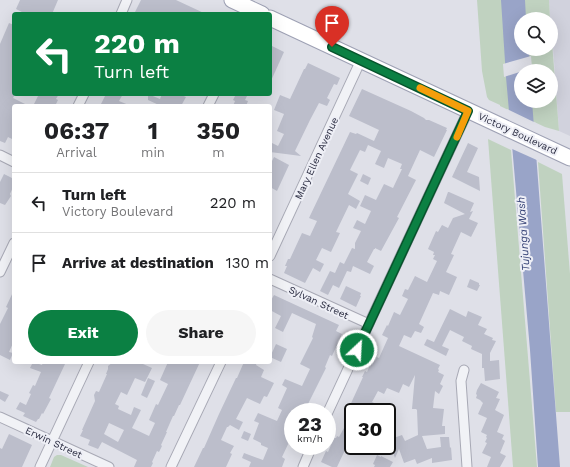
<!DOCTYPE html>
<html lang="en">
<head>
<meta charset="utf-8">
<style>
  :root { --surface:#fff; --page:#f6f6f6; --text:#202124; --muted:#757577; --line:#e0e0e0; --accent:#0b8043 }
  body { margin:0; font-family:"Work Sans",sans-serif; background:var(--page); color:var(--text); height:100vh; display:flex; flex-direction:column; font-size:15px; white-space:nowrap }
  * { box-sizing:border-box; margin:0 }
  p { font-size:13px; color:var(--muted) }
  .icon { flex:none; width:22px; height:22px; fill:none; stroke:currentColor; stroke-width:2; stroke-linecap:round; stroke-linejoin:round }
  .map { position:relative; flex:1; overflow:hidden }
  .details { position:absolute; left:12px; top:104px; width:260px; height:260px; display:flex; flex-direction:column; background:var(--surface); border-radius:4px; box-shadow:0 4px 16px #0002 }
  .details>* { flex:none }
  .top-card { position:absolute; left:12px; top:12px; width:260px; height:84px; border-radius:4px; box-shadow:0 4px 16px #0002; background:#0b8043; color:#fff; overflow:hidden }
  .tools { position:absolute; left:514px; top:12px; display:grid; gap:8px }
  .tools a { display:grid; place-items:center; width:44px; height:44px; border-radius:50%; background:var(--surface); box-shadow:0 4px 16px #0002; font-size:20px }
  .speed { position:absolute; left:284px; top:403px; display:flex; gap:8px; font-size:20px; font-weight:700; text-align:center }
  .speed>* { display:grid; place-content:center; width:52px; height:52px; border-radius:50%; background:var(--surface); box-shadow:0 4px 16px #0002; line-height:1 }
  .speed small { font-size:10px; font-weight:400 }
  .speed .limit { border:2px solid #111; border-radius:6px; background:#fff; color:#111 }
  .pin { position:absolute; display:grid; place-items:center; width:34px; height:34px; color:#fff; margin:-41px -17px; border-radius:50% 50% 50% 0; rotate:-45deg; box-shadow:0 0 4px #0007 }
  .pin .icon { rotate:45deg }
  .me { position:absolute; width:44px; margin:-22px; rotate:25deg; stroke-linejoin:round; filter:drop-shadow(0 0 3px #0008) }
  .turn { display:flex; align-items:center; gap:14px; height:84px; padding:0 16px; font-size:18px }
  .turn .icon { width:52px; height:52px; stroke-width:2.5 }
  .turn b { display:block; font-size:28px; line-height:34px }
  .eta { display:flex; justify-content:space-evenly; align-items:center; height:68px; text-align:center }
  .eta b { font-size:24px; font-weight:700; line-height:28px }
  .cta { display:flex; gap:8px; margin-top:auto; padding:8px 16px }
  .cta a { flex:1; height:46px; border-radius:24px; background:var(--accent); color:#fff; font-size:16px; font-weight:700; line-height:46px; text-align:center }
  .cta a+a { background:var(--page); color:var(--text) }
  ul { padding:0; list-style:none }
  li { display:flex; align-items:center; gap:12px; height:60px; padding:0 16px; border-top:1px solid var(--line) }
  li div { flex:1 }
  li b { display:block; font-size:15px }
  li em { font-style:normal }
  .map>svg:first-child { display:block }
</style>
</head>
<body>
<div class="map">
<svg width="570" height="467" viewBox="0 0 570 467">
  <rect width="100%" height="100%" fill="#dfe0e8"/>
  <path fill="#d1d2dd" d="M549 0H570V136L559 131 551 19H550Z"/>
  <g fill="#c0d2c0" fill-rule="evenodd">
    <path d="M477 0H549L550 19H521V49H551V29L559 131 545 127 500 106V105L489 100 487 97 482 71ZM521 71H551V101H521Z"/>
    <path d="M488 139 511 150 537 467H513Z"/>
    <path d="M538 162 562 174 570 274V412H556Z"/>
    <path d="M57 455H61L88 467H50L54 457Z"/>
  </g>
  <path fill="#99a4c8" d="M501 0H525L526 19H521V49H529L530 71H521V101H532L560 467H538L530 350 506 77Z"/>
  <g fill="#dfe0e8">
    <path d="M531 56 532 68 504 77 503 64Z"/>
    <path d="M507 109 536 123 539 161 510 148Z"/>
  </g>
  <g fill="#bcbecb" fill-rule="evenodd">
    <path d="M20 0H58L52 14H26L16 9Z"/>
    <path d="M141 0H176L206 14H134Z"/>
    <path d="M9 23 14 25V96L13 98 29 106H14V140L8 137 5 143 0 141V44Z"/>
    <path d="M270 45 284 52 270 83Z"/>
    <path d="M308 63 340 78 337 85 334 84 327 98 330 100 327 106 319 103 310 120 295 151 301 156 270 152V142L278 146 284 134 277 131 284 114 274 110 280 95 290 99 304 69H305Z"/>
    <path d="M362 89 411 111 424 118 426 120H429L447 128 446 130H447L434 157 420 150 408 176 416 180 397 217 399 218 381 251 375 248V249H374L367 262 374 266 370 274 353 266 351 272 347 271 339 288 333 285 328 295 320 291 330 271 335 273 340 262 344 264 352 248 355 249V243L361 231 353 228 357 220 365 224 371 211 360 206 365 195 376 200 384 184 393 188 402 169H400L402 164 388 158 384 168 375 164 381 151 368 145 365 152 360 150 350 170 358 174 348 194 360 201 356 209 349 205 336 232 340 233 331 252 322 248 316 260 324 264 320 272 313 268 305 283 284 273 287 266H285L288 259H290L302 233 310 236 317 221 309 218 350 132 356 134 357 133 374 141 379 130 349 116Z"/>
    <path d="M39 94H59L56 99 58 100 55 106H33Z"/>
    <path d="M106 94H123L119 101 131 106H100Z"/>
    <path d="M148 94 160 99 162 94H179L186 97 181 106H161L148 100Z"/>
    <path d="M236 94H248L245 100 248 101 246 106H233L235 101 233 100Z"/>
    <path d="M468 143 478 148 467 172 479 177 480 191 452 177Z"/>
    <path d="M274 157 289 165 277 191 270 187V165Z"/>
    <path d="M4 174 14 179V185L10 194 11 196 5 205 0 203V182Z"/>
    <path d="M363 174 371 178 368 185 360 181Z"/>
    <path d="M448 192H449L474 203 470 212 473 211 469 219 478 223 471 237 461 232 451 254 454 255 446 272 457 277 449 295 440 291 439 295 433 293 419 324 424 327 421 333 415 331 411 338 404 335 399 346 440 365 438 369 439 370 438 372 444 375 440 384 443 386 439 394 435 391 433 408 444 409 442 426H445V434L422 436 427 449 441 447 440 437H449L450 448 451 447 452 460 432 463V458L417 464 415 459 404 463 399 449 395 458 388 440 402 435 405 441 418 435 417 410 416 409H412L415 375 409 387 403 384 399 393 387 388 384 394 378 391 372 402 393 412H347L363 377H362L365 371 367 372 374 356 379 358 388 338 382 335 387 325 388 326 394 312 400 315 408 299 402 296 405 289 408 290 415 276 427 282 437 261 433 259 435 255H433L434 252 428 249 436 231 438 232 442 225 448 228 453 218 465 214 444 203Z"/>
    <path d="M470 279 479 283V285H480L477 291 467 287Z"/>
    <path d="M346 286 361 293 360 296H361L356 307 340 299Z"/>
    <path d="M14 290V341L9 352 13 353 10 360 0 355V324L8 308 6 307Z"/>
    <path d="M274 295 339 325 336 331 342 334 332 356 330 355 325 367 326 368 308 404 309 405 306 412H293V439L291 438 282 457 285 459 282 467H249L251 462 242 458 244 453 263 460 268 448 261 445V443L253 439 259 423 254 421 258 413 277 421 282 410 278 408 287 388 282 385 285 379 302 386 310 369 300 364 313 338 312 337 316 324 292 313 283 332 275 328 281 316 270 310V302Z"/>
    <path d="M450 309 466 317 468 311 482 317 478 325 487 329 484 334 493 338 492 340 496 341 490 353V361L499 360 500 379 485 381 484 368H482V354L471 349 472 346 462 341 464 337 450 330 442 346 449 349 446 356 424 345 427 339 434 342Z"/>
    <path d="M276 344 287 349 281 362 270 357Z"/>
    <path d="M33 362 42 365 43 362H60L65 364 49 398 51 399 43 414 42 413 39 419H38L36 422 23 416 25 413 16 409 20 402 26 405 31 394 29 393 33 385 35 386 41 372 30 368Z"/>
    <path d="M113 362H144L143 364 152 368 145 382 135 378 127 395 121 392 115 404 119 406 118 409 131 415 134 407 141 410 132 428 149 436 155 423 149 420 156 404 158 405 168 384 160 380 168 362H200L180 405H179L174 416H173L166 432H167L161 445 162 446 159 452 157 451 152 462 153 463 151 467H134L137 460 102 442 98 449 88 445 90 440 80 436 83 430H82L95 401 94 395 96 391 99 392 107 374H106L108 369V366ZM109 423 124 430 118 442 104 434Z"/>
    <path d="M244 362H257L256 365 264 370 261 377 274 383 267 397 264 396 260 404 247 398 236 419 243 422 239 430 230 425 228 427H227L221 440 234 446 230 453 232 454 226 467H194L203 448H204L219 414 236 378H237Z"/>
    <path d="M148 378 155 381 147 398 141 395Z"/>
    <path d="M481 383 499 392 496 398 500 399 495 410 504 415 497 432 504 435 502 439 505 441 500 453 506 456 500 467H487L491 457 482 453 487 443 485 442 487 438 486 437 487 435 481 432 487 418 478 414 483 403 480 400 476 398 477 395 476 394 477 390Z"/>
    <path d="M0 391 9 395 5 402 0 399Z"/>
    <path d="M344 428 353 432V446H360L366 450 363 455 346 448 337 467H332L321 462 326 451 328 452 334 438H336L337 436 339 437Z"/>
    <path d="M244 431 251 434 248 441 241 438Z"/>
    <path d="M9 434 32 445 22 467H0V448L2 449Z"/>
    <path d="M377 455 381 457V456L393 462 390 467H374L375 465 373 464Z"/>
  </g>
  <g fill="none" stroke-linecap="round" stroke-linejoin="round">
    <g stroke="#a8a9b5" stroke-width="11">
      <g id="minor">
        <path d="M121 14 127 0"/>
        <path d="M78 106 84 94"/>
        <path d="M208 106 214 94"/>
        <path d="M0 155 14 162"/>
        <path d="M270 256 361 60"/>
        <path d="M0 272 14 243"/>
        <path d="M270 279 369 324"/>
        <path d="M464 370 461 381 467 467"/>
        <path d="M327 414 468 111"/>
        <path d="M0 417 109 467"/>
        <path d="M40 467 89 362"/>
        <path d="M171 467 221 362"/>
        <path d="M303 467 312 446"/>
      </g>
    </g>
    <g stroke="#9ea1b4" stroke-width="17">
      <g id="primary">
        <path d="M232 0 262 14"/>
        <path d="M270 18 570 158"/>
      </g>
    </g>
    <use href="#minor" stroke="#f1f2f6" stroke-width="9"/>
    <use href="#primary" stroke="#fff" stroke-width="15"/>
  </g>
  <g fill="none" stroke-linecap="round" stroke-linejoin="round">
    <g stroke="#07532c" stroke-width="10">
      <path id="route" d="M332 47 468 111 357 350"/>
    </g>
    <use href="#route" stroke="#0b8043" stroke-width="7"/>
    <path stroke="#f59e0b" stroke-width="7" d="M420 88 468 111 457 137"/>
  </g>
  <g text-anchor="middle" stroke-width="4" stroke-linejoin="round" paint-order="stroke">
    <g font-size="10" fill="#282a3f" stroke="#eeeff6">
      <text transform="translate(518 133) rotate(25)" y="4">Victory Boulevard</text>
      <text transform="translate(316 158) rotate(-65)" y="4">Mary Ellen Avenue</text>
      <text transform="translate(319 302) rotate(25)" y="4">Sylvan Street</text>
      <text transform="translate(54 442) rotate(25)" y="4">Erwin Street</text>
    </g>
    <g font-size="11" font-style="italic" fill="#323f73" stroke="#eeeff6">
      <text transform="translate(523 234) rotate(-94)" y="4">Tujunga Wash</text>
    </g>
  </g>
</svg>
<div class="tools">
<a><svg class="icon" aria-label="search" viewBox="0 0 24 24"><circle cx="10" cy="10" r="6"/><path d="M15 15l6 6"/></svg></a>
<a><svg class="icon" aria-label="layers" viewBox="0 0 24 24"><path d="M12 4l9 5-9 5-9-5zM3 14l9 5 9-5"/></svg></a>
</div>
<div class="speed"><div>23<small>km/h</small></div><div class="limit">30</div></div>
<div class="pin" style="left:332px;top:47px;background:#d93025"><svg class="icon" aria-label="arrive" viewBox="0 0 24 24"><path d="M6 21V4h12l-3 4 3 4H6"/></svg></div>
<svg class="me" style="left:357px;top:350px" viewBox="-20 -20 40 40"><circle r="17" fill="#0b8043" stroke="#fff" stroke-width="3"/><path d="M0-11L8 9 0 5-8 9z" fill="#fff"/></svg>
<div class="top-card">
<div class="turn"><svg class="icon" aria-label="left" viewBox="0 0 24 24"><path d="M17 20v-9H6M10 6l-5 5 5 5"/></svg><div><b>220 m</b>Turn left</div></div>
</div>
<section class="details">
<div class="eta">
<div><b>06:37</b><p>Arrival</p></div>
<div><b>1</b><p>min</p></div>
<div><b>350</b><p>m</p></div>
</div>
<ul>
<li><svg class="icon" aria-label="left" viewBox="0 0 24 24"><path d="M17 20v-9H6M10 6l-5 5 5 5"/></svg><div><b>Turn left</b><p>Victory Boulevard</p></div><em>220 m</em></li>
<li><svg class="icon" aria-label="arrive" viewBox="0 0 24 24"><path d="M6 21V4h12l-3 4 3 4H6"/></svg><div><b>Arrive at destination</b></div><em>130 m</em></li>
</ul>
<div class="cta"><a>Exit</a><a>Share</a></div>
</section>
</div>
</body>
</html>
